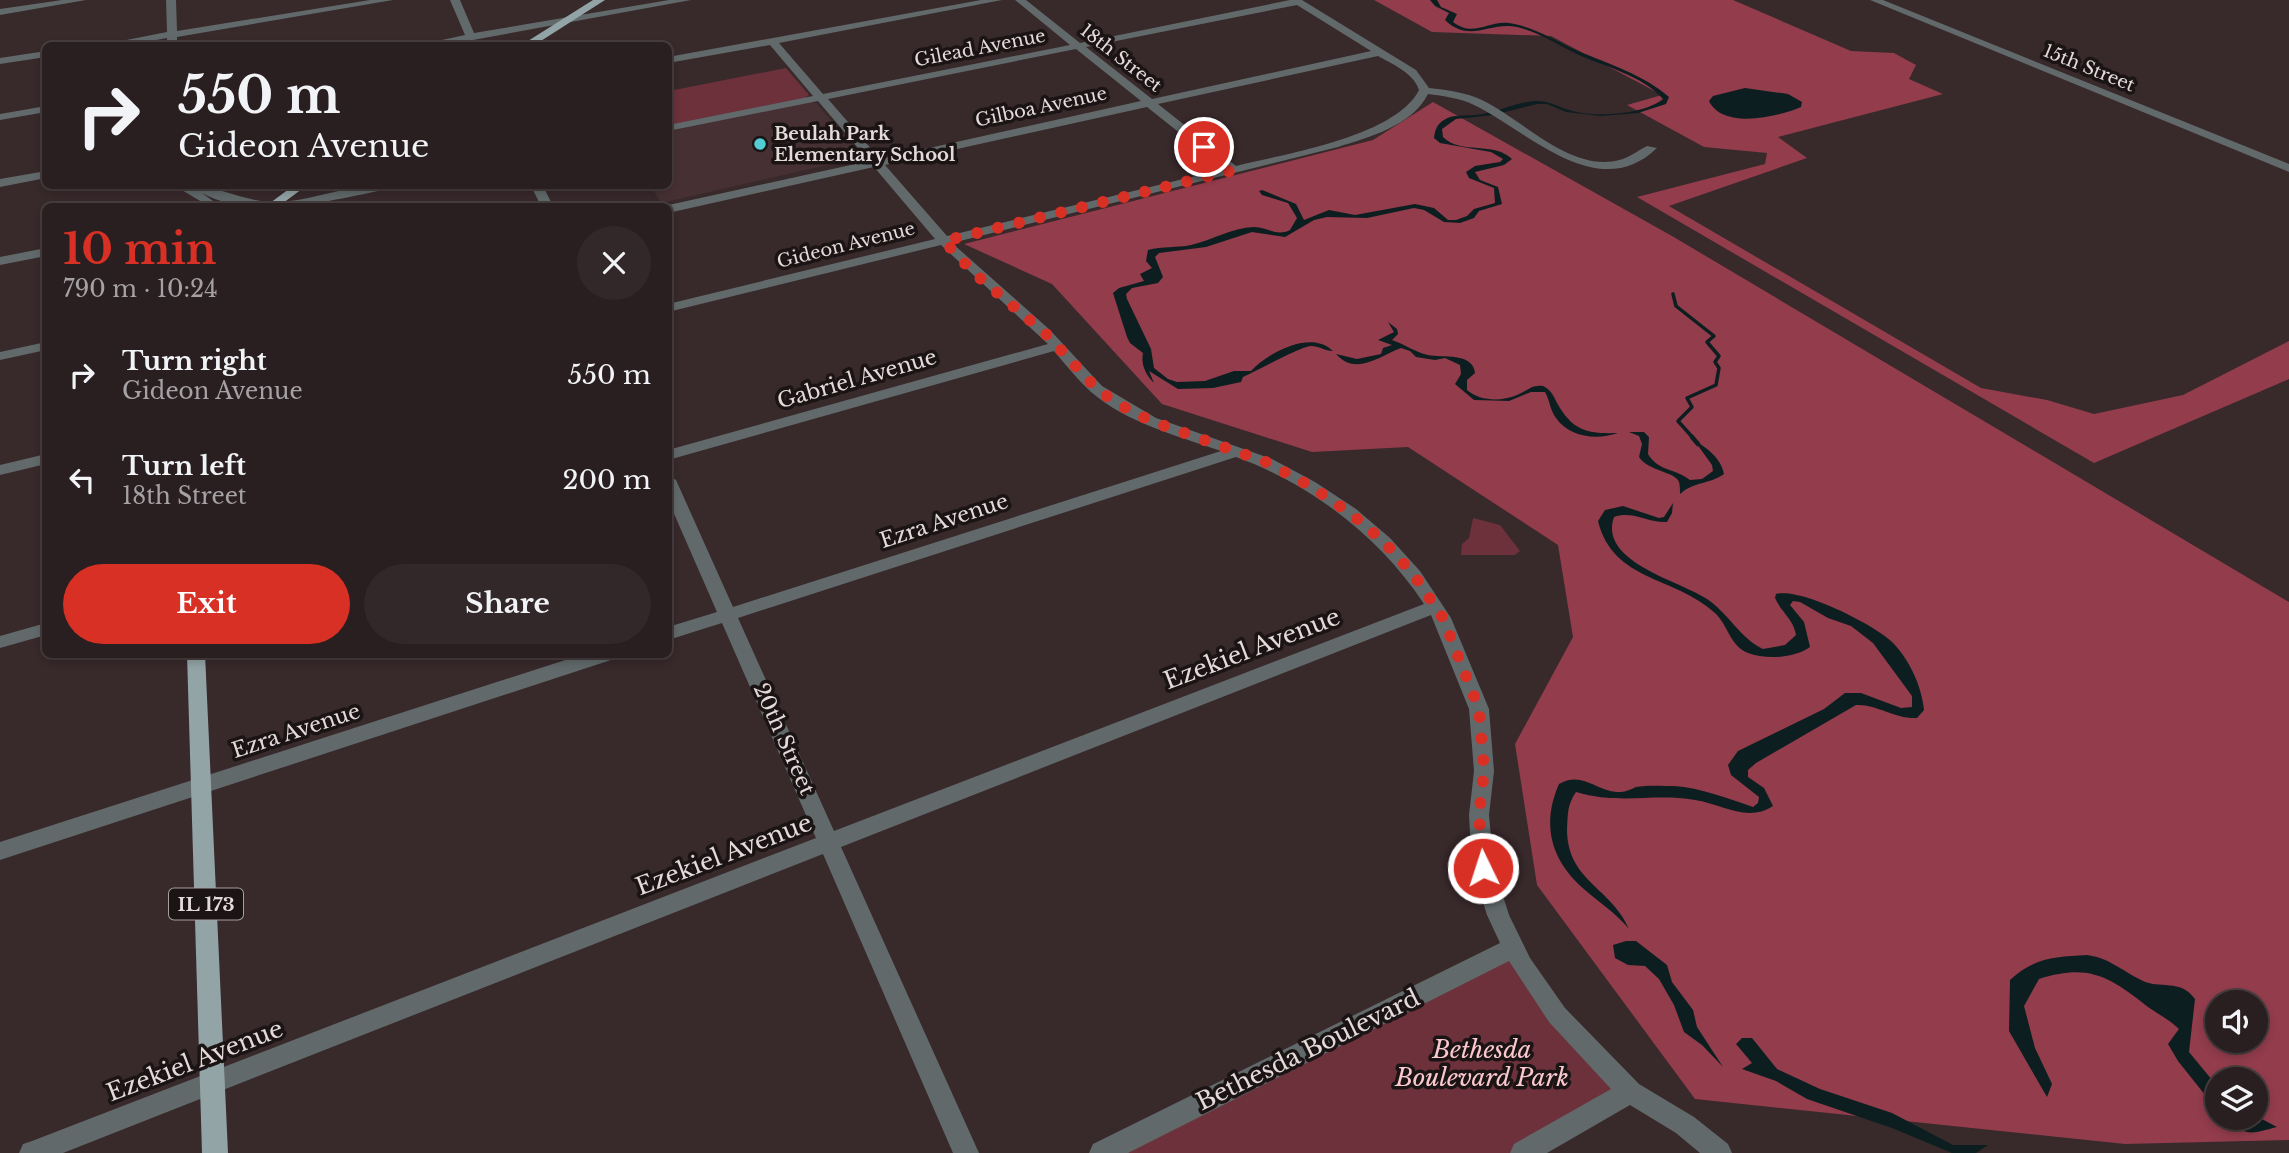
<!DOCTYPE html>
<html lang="en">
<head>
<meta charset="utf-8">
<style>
  :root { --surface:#2a1f20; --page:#322729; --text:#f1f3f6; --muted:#a5a2a5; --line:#463d3e; --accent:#d93025 }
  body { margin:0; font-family:"Libre Baskerville",serif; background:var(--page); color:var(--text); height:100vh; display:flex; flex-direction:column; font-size:26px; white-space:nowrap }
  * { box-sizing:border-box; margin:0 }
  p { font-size:23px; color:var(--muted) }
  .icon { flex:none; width:38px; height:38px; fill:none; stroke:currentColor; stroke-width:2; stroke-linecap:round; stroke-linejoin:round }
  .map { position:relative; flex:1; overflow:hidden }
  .side { position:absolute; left:42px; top:203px; width:630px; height:455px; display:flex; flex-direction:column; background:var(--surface); border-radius:10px; box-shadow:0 4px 10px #0003,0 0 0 2px var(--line) }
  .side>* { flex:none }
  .guide { position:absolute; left:42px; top:42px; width:630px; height:147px; border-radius:10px; box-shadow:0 4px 10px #0003,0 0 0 2px var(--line); background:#2a1f20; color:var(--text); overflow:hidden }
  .fabs { position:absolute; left:2205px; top:990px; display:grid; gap:14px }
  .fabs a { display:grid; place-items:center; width:63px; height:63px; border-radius:50%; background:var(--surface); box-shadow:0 4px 10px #0003,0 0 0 2px var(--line); font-size:35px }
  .pin { position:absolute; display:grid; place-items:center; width:60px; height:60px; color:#fff; margin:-30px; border:4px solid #fff; border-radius:50%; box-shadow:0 2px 7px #0007 }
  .me { position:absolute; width:77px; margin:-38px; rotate:356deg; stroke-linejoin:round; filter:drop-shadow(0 0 5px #0008) }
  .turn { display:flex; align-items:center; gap:24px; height:147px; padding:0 21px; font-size:32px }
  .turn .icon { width:91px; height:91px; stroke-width:2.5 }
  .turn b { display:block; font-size:49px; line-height:60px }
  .round { display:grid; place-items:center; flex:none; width:74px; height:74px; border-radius:37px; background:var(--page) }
  .summary { display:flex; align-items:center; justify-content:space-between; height:119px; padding:0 21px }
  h1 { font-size:42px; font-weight:700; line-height:52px; color:var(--accent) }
  .button { display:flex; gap:14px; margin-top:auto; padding:14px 21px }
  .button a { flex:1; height:80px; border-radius:42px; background:var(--accent); color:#fff; font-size:28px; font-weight:700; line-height:80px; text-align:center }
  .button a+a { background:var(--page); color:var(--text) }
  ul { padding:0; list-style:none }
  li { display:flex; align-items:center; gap:21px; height:105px; padding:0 21px }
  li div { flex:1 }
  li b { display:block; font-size:26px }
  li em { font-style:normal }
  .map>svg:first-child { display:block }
</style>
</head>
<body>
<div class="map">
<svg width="2289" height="1153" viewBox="0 0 2289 1153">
  <rect width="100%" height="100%" fill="#38292b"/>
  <path fill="#463033" d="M810 102 816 103 862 157 661 203 651 186H668L669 131Z"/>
  <g fill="#6c313b">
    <path d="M786 68 809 95 805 98 669 125V91Z"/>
    <path d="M1473 518 1500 525 1520 551 1515 555H1461L1462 544 1469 538Z"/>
    <path d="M1514 947 1630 1092 1523 1153H1105Z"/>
  </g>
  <g fill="#923c4c" fill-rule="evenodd">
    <path d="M1374 0H1733L1851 51 1894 53 1916 65 1909 79 1943 94 1778 137 1807 158 1669 206 1981 388 2047 400 2094 414 2183 395 2289 341V379L2094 463 1637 197 1765 164 1767 153 1704 147 1627 105 1662 95 1551 36 1432 32Z"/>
    <path d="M1433 102 1672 236 2289 602V1140L2125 1144 1695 1099 1537 885 1515 744 1573 637 1558 545 1408 447 1312 452 1162 404 1052 284 964 244 1373 140ZM2217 1003H2256V1041H2217ZM2217 1080H2256V1118H2217Z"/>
  </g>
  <g fill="#0d1e20">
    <path d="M1430 0H1437L1441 7 1457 14 1453 22C1474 38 1488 20 1509 23 1535 27 1555 41 1578 51 1609 64 1644 75 1669 97L1666 104 1638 113 1601 116 1566 112 1547 104H1537L1493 115 1456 119 1442 129 1443 137C1461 155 1494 141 1512 159L1504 165 1475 172 1480 180 1498 187 1502 204 1479 211 1474 218 1460 223 1444 222 1424 210 1414 208 1367 218 1327 217 1314 220 1285 237 1252 232 1206 247 1159 253 1155 257 1163 277 1158 283 1132 288 1126 294 1127 299 1151 349 1154 368 1168 379 1177 382 1205 381 1234 371H1251C1268 353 1311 329 1333 351 1325 351 1319 346 1311 346 1299 347 1257 371 1243 377L1241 382 1213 388 1178 389 1149 371 1154 383C1144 373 1141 363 1143 353L1130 343 1127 337 1113 293 1119 288 1144 281 1140 274 1152 268 1146 261 1148 250C1162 246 1177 248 1191 245 1213 240 1231 228 1254 227 1268 227 1276 237 1290 230L1297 218 1288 203 1262 195 1259 191 1262 190 1296 204 1304 220 1329 210 1355 215 1415 204 1434 208 1448 220H1456L1467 216 1474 209 1495 203 1494 188 1469 178 1466 172 1475 166 1500 162 1503 159 1491 152 1440 143 1434 138C1435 130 1437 124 1444 120 1453 114 1465 116 1475 115 1497 113 1517 101 1538 101 1550 101 1558 107 1569 110 1593 118 1643 115 1663 99 1642 75 1605 67 1577 54 1557 44 1538 32 1517 27 1490 21 1470 44 1445 20L1449 13 1435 6Z"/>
    <path d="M1745 88 1788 94 1802 102 1801 107C1778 117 1723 130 1709 101L1713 96Z"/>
    <path d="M1388 322 1397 329 1398 334 1392 340C1404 344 1415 352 1428 355 1442 358 1473 352 1475 373L1467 380V390C1480 401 1500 402 1517 395 1527 391 1532 384 1543 386 1551 390 1553 395 1557 403 1573 431 1587 434 1618 433 1597 440 1570 438 1556 418 1550 410 1550 401 1545 392H1531L1509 401 1474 400 1455 384 1461 374 1460 365 1445 358 1435 360 1416 357 1410 351 1401 348C1381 355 1356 377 1336 354L1357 359 1381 354 1383 348 1392 345 1378 340 1394 332Z"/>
    <path d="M1629 432H1644L1649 437 1648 454C1659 472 1675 468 1690 480L1702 479 1713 471 1712 465 1694 440C1707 448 1721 458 1724 474 1710 484 1693 482 1680 494 1680 490 1680 486 1679 482 1676 472 1648 471 1639 457L1642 444 1639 436Z"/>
    <path d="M1673 503 1672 513 1667 522C1648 523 1632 510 1614 517 1598 562 1681 581 1707 599 1728 613 1742 640 1763 649L1785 645 1796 635C1794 620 1781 612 1775 598L1776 594C1800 587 1873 624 1891 641 1909 658 1922 687 1924 710L1917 718C1894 719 1877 704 1856 705L1756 763 1748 770V777L1764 788 1773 806C1747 823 1722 804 1695 800 1653 793 1619 805 1576 792 1567 805 1568 814 1567 829 1567 881 1611 887 1629 929 1616 913 1601 904 1585 890 1551 861 1541 825 1559 784 1583 770 1597 793 1621 792 1626 792 1631 789 1636 787 1647 785 1663 786 1674 786 1701 788 1727 798 1753 807L1758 803 1759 797 1731 775 1728 765 1738 751 1824 709 1845 693H1861L1901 708 1912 707V696L1873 643 1851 626 1828 618 1800 602 1793 601 1790 605 1804 622 1810 647C1795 658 1766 660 1748 653 1730 646 1728 625 1715 613 1675 576 1613 582 1598 521L1605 510 1623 506 1659 518 1664 517Z"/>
    <path d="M1626 941H1636L1667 965 1672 982 1693 1010 1697 1027 1723 1067 1702 1045 1684 1032 1674 1005 1659 979 1645 966 1628 965 1615 958 1613 945Z"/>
    <path d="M2087 955C2109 958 2121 970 2141 980 2160 990 2180 978 2195 999L2189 1052 2217 1086V1110L2178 1061 2168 1044 2179 1029C2170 1020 2158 1014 2148 1007 2110 977 2089 963 2039 979L2024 1006 2035 1048 2052 1084 2047 1097 2009 1031 2010 980C2035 957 2055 957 2087 955Z"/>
    <path d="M1742 1038H1752L1777 1069 1820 1089 1892 1113 1953 1145H1988L1976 1153H1952L1892 1128 1807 1099 1776 1081 1742 1069 1752 1063 1736 1044Z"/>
    <path d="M2256 1116 2277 1127C2250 1134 2247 1137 2225 1118Z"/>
  </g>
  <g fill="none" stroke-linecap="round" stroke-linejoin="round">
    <path stroke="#0d1e20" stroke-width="3.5" d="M1673 294 1676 306 1714 336 1707 342 1719 356 1715 362 1719 368 1716 385 1687 398 1692 407 1678 421 1694 439"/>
    <path stroke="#0d1e20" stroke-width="4.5" d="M1692 437 1698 444"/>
    <g fill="#61696a" fill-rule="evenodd">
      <path d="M62 0H86L0 15V9Z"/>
      <path d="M166 0H176L177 31 370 0H393L177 37V46H167V38L123 46H96L167 32Z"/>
      <path d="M450 0H460L474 33 669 0H691L440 46H414L465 35Z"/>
      <path d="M981 0H1002L779 43 823 94 1070 45 1015 0H1026L1080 43 1290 0H1302L1416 70 1429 88C1446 90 1465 92 1482 100 1524 120 1572 175 1623 159 1631 156 1639 150 1647 146L1657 148C1598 205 1528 131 1474 105 1460 98 1443 96 1428 94 1412 126 1369 137 1338 147L952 243 1050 330 1102 386 1156 418 1272 459 1315 482 1356 509 1390 538 1420 571 1451 618 1489 709 1494 771 1489 815 1494 868 1509 915 1530 958 1565 1008 1639 1084 1694 1117 1728 1144 1732 1153H1700L1676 1133 1630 1105 1547 1153H1510L1514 1144 1611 1089 1549 1022 1509 961 1128 1153H1089L1093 1144 1500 943 1487 915 1472 868 1469 815 1474 771 1469 709 1431 615 841 847 979 1153H953L823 854 63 1153H19L23 1144 32 1141 816 838 722 623 668 640V627L717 612 668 500V475L676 480 733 607 1221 451C1178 436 1127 423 1091 392 1078 380 1066 365 1054 351L668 460V450L1048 344 941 245 668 312V304L935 239 874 167 668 213V206H664L869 161 818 101 668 131V125L813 96 770 45 668 63V57ZM1297 5 1371 51 1152 99 1086 47ZM1076 49 1141 101 880 159 828 99ZM1378 56C1392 64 1414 73 1419 90 1395 137 1284 154 1236 166L1158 104ZM1147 107 1225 169 947 236 885 165ZM1236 457C1311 484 1380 537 1424 604L834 831 738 618Z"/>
      <path d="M1870 0H1883L2289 164V172Z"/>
      <path d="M46 51V57L0 64V58Z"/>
      <path d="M46 106V112L0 120V114Z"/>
      <path d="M46 171V178L0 187V179Z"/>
      <path d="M175 186 193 188 192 186C218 186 244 201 271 202 311 203 350 182 389 186L383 190C329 201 253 221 202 193L213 201 207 205Z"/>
      <path d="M531 186H543L553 206H541Z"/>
      <path d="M46 248V256L0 265V257Z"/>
      <path d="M46 342V350L0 360V352Z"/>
      <path d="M46 454V464L0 475V465Z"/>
      <path d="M46 623V635L0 648V636Z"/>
      <path d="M584 654H616L614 659 0 860V842Z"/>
    </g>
    <g fill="#93a4a6" fill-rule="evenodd">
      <path d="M593 0H605L533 46H520Z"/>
      <path d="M293 186H306L279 206H266Z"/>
      <path d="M187 654H205L228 1153H202Z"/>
    </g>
  </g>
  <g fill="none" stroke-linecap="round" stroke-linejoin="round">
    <path stroke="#d93025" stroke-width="12" stroke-dasharray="0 21.6" d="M1204 147 1234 170 944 241 975 274 1045 333 1097 389 1118 404 1151 421 1266 462 1310 486 1350 513 1384 542 1414 575 1443 618 1479 709 1484 771 1479 815 1483 868"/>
  </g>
  <circle fill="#52ccd5" stroke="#1b1414" stroke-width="2.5" cx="760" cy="144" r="7"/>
  <g text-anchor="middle" stroke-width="7" stroke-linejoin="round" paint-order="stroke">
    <g font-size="18" fill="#e4dadb" stroke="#1b1414">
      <text transform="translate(980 48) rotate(-11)" y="6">Gilead Avenue</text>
      <text transform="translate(1121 58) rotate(38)" y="6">18th Street</text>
      <text transform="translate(2089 68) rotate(22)" y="6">15th Street</text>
      <text transform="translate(1041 107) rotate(-12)" y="6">Gilboa Avenue</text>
      <text transform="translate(846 245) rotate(-14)" y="6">Gideon Avenue</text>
    </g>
    <g font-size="18" font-weight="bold" fill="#e4dadb" stroke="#1b1414" text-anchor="start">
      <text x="774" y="140">Beulah Park<tspan x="774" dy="21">Elementary School</tspan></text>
    </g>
    <rect fill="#1b1414" stroke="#a89f9f" stroke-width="2" x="169" y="888.5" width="74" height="31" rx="5"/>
    <g font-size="19" font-weight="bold" fill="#e4dadb">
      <text x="206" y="911">IL 173</text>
    </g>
    <g font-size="21" fill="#e4dadb" stroke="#1b1414">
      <text transform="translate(857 379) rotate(-16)" y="7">Gabriel Avenue</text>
      <text transform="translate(944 521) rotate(-18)" y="7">Ezra Avenue</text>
      <text transform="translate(296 731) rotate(-18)" y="7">Ezra Avenue</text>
      <text transform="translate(784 739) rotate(66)" y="7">20th Street</text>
    </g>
    <g font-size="24" fill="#e4dadb" stroke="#1b1414">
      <text transform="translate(1252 649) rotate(-21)" y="8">Ezekiel Avenue</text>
      <text transform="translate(724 855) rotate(-21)" y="8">Ezekiel Avenue</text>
      <text transform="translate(1308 1050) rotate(-26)" y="8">Bethesda Boulevard</text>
      <text transform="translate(195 1061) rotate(-21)" y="8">Ezekiel Avenue</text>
    </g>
    <g font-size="24" font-style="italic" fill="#fbc8ce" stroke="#1b1414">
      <text x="1482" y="1058">Bethesda<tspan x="1482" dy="28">Boulevard Park</tspan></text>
    </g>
  </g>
</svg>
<div class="fabs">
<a><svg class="icon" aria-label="sound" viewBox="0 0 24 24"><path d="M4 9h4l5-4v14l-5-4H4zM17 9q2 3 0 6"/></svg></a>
<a><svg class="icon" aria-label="layers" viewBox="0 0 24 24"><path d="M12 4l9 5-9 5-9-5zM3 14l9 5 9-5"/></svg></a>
</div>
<div class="pin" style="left:1204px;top:147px;background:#d93025"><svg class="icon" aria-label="arrive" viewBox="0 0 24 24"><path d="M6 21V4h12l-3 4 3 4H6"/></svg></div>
<svg class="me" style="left:1483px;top:868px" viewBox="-20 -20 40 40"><circle r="17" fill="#d93025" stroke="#fff" stroke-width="3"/><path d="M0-11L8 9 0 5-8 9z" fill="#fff"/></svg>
<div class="guide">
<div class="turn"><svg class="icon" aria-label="right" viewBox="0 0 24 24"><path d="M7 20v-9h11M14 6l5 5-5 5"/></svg><div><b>550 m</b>Gideon Avenue</div></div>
</div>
<section class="side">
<div class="summary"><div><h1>10 min</h1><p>790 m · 10:24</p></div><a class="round"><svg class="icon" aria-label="close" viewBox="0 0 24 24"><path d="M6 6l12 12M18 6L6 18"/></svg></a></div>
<ul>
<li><svg class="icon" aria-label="right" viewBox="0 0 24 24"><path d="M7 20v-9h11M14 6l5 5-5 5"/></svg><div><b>Turn right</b><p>Gideon Avenue</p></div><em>550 m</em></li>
<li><svg class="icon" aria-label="left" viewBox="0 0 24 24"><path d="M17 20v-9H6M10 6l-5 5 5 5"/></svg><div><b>Turn left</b><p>18th Street</p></div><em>200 m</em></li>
</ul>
<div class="button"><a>Exit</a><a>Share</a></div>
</section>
</div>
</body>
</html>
